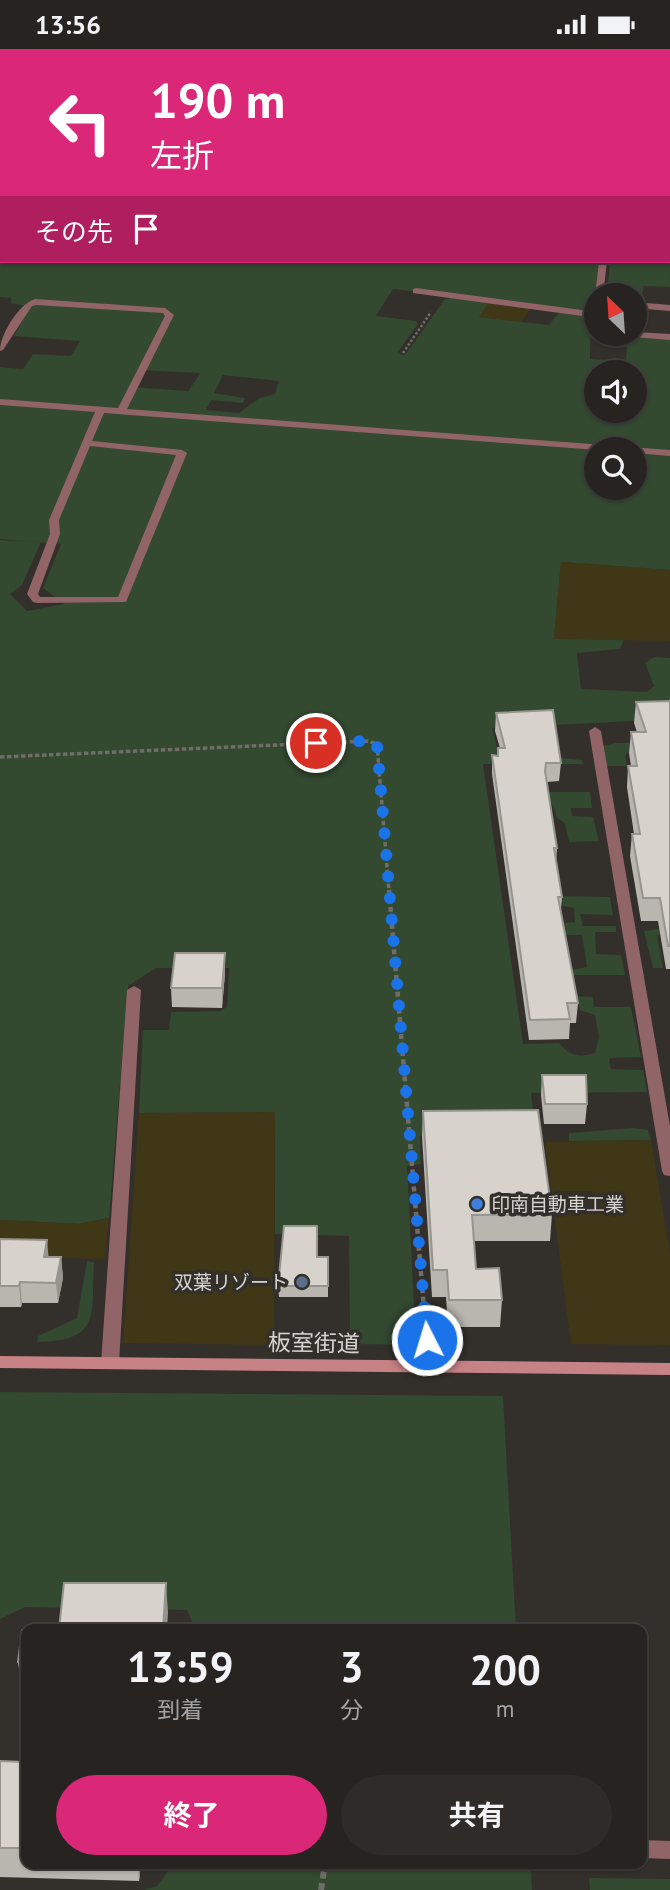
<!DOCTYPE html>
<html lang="ja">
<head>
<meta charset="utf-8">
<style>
  :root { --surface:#262320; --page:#2e2b29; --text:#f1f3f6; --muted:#a4a4a5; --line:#42403e; --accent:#db2777 }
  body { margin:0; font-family:"PT Sans","Noto Sans JP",sans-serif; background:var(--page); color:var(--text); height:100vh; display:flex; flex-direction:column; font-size:26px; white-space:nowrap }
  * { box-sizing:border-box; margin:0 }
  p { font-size:23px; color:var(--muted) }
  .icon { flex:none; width:38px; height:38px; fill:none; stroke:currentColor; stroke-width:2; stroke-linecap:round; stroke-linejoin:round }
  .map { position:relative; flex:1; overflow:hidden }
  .sheet { position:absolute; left:21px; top:1575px; width:626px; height:245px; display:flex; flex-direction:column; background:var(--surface); border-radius:14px; box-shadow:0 2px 5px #0004,0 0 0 2px var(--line) }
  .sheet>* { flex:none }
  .hud { position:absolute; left:0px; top:0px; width:670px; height:214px; box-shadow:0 2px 5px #0004,0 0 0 2px var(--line); background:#db2777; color:#fff; overflow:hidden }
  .needle { width:46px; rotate:335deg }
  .tools { position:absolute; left:584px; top:234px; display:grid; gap:14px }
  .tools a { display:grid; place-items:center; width:63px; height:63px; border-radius:50%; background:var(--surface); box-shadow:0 2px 5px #0004,0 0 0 2px var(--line); font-size:35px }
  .pin { position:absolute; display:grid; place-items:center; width:60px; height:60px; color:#fff; margin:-30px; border:4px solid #fff; border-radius:50%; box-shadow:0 2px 7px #0007 }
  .me { position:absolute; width:77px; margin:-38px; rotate:355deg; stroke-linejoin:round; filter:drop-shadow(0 0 5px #0008) }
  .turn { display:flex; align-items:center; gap:24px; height:147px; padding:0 35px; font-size:32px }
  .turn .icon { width:91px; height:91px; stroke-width:2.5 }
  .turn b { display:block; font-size:49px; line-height:60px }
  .then { display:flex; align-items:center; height:66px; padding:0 35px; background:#0003; gap:14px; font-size:26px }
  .eta { display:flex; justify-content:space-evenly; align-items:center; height:119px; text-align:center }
  .eta b { font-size:42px; font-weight:700; line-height:49px }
  .cta { display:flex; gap:14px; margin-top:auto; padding:14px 35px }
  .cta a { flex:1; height:80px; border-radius:42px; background:var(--accent); color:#fff; font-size:28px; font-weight:700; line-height:80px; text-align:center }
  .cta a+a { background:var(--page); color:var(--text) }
  .status { display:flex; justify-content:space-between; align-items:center; height:49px; padding:0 35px; background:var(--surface); direction:ltr }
  .status svg { height:19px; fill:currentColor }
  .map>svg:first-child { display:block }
</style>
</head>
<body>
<div class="status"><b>13:56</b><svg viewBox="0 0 49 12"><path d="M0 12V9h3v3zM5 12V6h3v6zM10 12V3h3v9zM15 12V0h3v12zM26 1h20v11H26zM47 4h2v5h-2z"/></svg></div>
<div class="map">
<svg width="670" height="1841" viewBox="0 0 670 1841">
  <rect width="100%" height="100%" fill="#332f2a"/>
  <g fill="#334930" fill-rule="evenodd">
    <path d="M177 0H631L638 2H174Z"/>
    <path d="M0 26 2 212H599L594 261 589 262 393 240 376 267 416 272 418 275 397 304 405 306 445 250 451 249 489 253 480 268 549 276 560 262 591 268 590 310 626 312 627 289 632 287 670 290V521L561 513 554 589 624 591 620 600 577 604 581 640 647 643 654 637 645 614 654 608 670 609V670L492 679 498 703 582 711 583 715H483L523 995 559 994C570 1007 579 1009 595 1004L599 988 595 966 580 961 575 947 593 948 594 958H631L641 1008 609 1009 611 1020 643 1021 647 1043 531 1044 535 1079 533 1085 420 1087 421 1115 407 1117 416 1296 350 1295 349 1187 275 1185V1063L139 1064 143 981H169L171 963 220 962 227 958 229 919H156L128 937 109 1169 79 1175 0 1171V491L41 493 22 536 10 545 27 562 64 555 43 539 61 495 0 490V318L23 320 33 305 71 307 80 292 14 287 30 258 11 254V249L0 248ZM139 321 200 324V325L188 342 132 338ZM597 324H635V362H597ZM223 326 279 332 275 345 260 349 239 364 206 361 211 351 243 354 245 349 214 344ZM597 401H635V439H597Z"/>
    <path d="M669 53 670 238 644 237 640 254H635V247H607L610 212H668Z"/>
    <path d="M616 694H630L629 702 625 707 627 717H606L603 697Z"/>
    <path d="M543 743H590L592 759H571L572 767 593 768 599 792 569 793 565 774 557 769 553 756 546 754Z"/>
    <path d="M559 847 610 848 613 866 580 865 583 877H616V883H595L596 905 621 906 625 926H570V921L587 918 582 886H560L557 874 575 873 574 859 563 857Z"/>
    <path d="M670 878V886H657L663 919H653L644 882Z"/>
    <path d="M632 1079 648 1081 651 1091 569 1092V1084Z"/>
    <path d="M87 1212 94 1213C91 1266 102 1292 37 1293L38 1287 77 1269Z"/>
    <path d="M0 1343 503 1347 516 1580H195L187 1561 25 1558 0 1570Z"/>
    <path d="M173 1815H349L355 1817 531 1821 532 1841H144L157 1837Z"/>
    <path d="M589 1829 670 1830V1841H590Z"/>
  </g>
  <g fill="#403717" fill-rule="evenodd">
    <path d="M489 253 531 259 521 273 479 268Z"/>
    <path d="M561 513 670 521V592L554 590Z"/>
    <path d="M275 1063 274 1296 123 1294 139 1064Z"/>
    <path d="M651 1091 670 1205V1296L571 1295 545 1093ZM592 1142 594 1160 561 1161 559 1142Z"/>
    <path d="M109 1169 105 1210 0 1208V1171L79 1175Z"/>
  </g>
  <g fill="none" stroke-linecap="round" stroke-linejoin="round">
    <path stroke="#706d69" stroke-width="2.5" stroke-dasharray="2.5 2" stroke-linecap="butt" d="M403 304 431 263"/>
    <path stroke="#706d69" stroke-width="3.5" stroke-dasharray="4.5 2.5" stroke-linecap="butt" d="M0 708 368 692 377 695 389 843"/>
    <path stroke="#706d69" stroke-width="4.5" stroke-dasharray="5 3.5" stroke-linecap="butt" d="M389 841 426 1284"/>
    <g stroke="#706d69" stroke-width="6" stroke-dasharray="7 4.5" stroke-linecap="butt">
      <path d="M426 1282 427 1294"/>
      <path d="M321 1841 325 1815"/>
    </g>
    <g fill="#916567" fill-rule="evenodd">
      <path d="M599 212H607L603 247H597V249L595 247Z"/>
      <path d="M416 239 597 263V269L413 244V240Z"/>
      <path d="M35 250 165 259 174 266 127 360 670 401V407L635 404V401H597L104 364 92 392 182 401 187 404 126 553 37 554 33 553 27 545 50 485 49 471 95 363 0 356V350L118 359 165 267 163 264 36 256 32 257 3 301 0 302C0 285 19 255 35 250ZM90 397 176 406 118 548H40L38 545 60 485 59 471Z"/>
      <path d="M635 253 670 256V262L635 259Z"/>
      <path d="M635 283 670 285V291L633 288 629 285H635Z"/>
      <path d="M134 937 141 941 119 1314 116 1318 110 1320 104 1318 101 1314 127 941Z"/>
      <path d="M642 1791 670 1792V1810L642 1809Z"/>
    </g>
    <g fill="#916567" fill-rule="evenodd">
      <path d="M0 17H2L0 22Z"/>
      <path d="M0 67H2L0 72Z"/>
      <rect x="0" y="109" width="2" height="4"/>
      <path d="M595 678 601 682 670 1077V1127L664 1126 662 1122 589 682Z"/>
    </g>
    <path fill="#c78285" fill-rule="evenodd" d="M0 1307 670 1314V1326L0 1319Z"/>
  </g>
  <g fill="#b9b5af">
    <path d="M670 652V920H666L658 872H641L630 807 632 785H634L627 738 628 717H631L629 704 631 683H637L634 674 636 653Z"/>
    <path d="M496 664 561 714 559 732 547 733 557 799 556 812 562 848 561 861 578 954 576 974H570L569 990 529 991 492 725V706L497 707 498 699H500L495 682Z"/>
    <path d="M225 904V924L222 959 172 958 171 939Z"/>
    <path d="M542 1026 587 1055 585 1075H544L541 1046Z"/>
    <path d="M423 1062 552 1165 550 1192H474L476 1220 502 1251 500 1278H448L446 1248H432L422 1088Z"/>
    <path d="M0 1190 49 1208H61L63 1229 58 1254H22L21 1258H0Z"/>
    <path d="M317 1208H328V1248H279L278 1237Z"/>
    <path d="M26 1581V1643H22L18 1613Z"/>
    <path d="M0 1712 26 1713V1815H141L139 1832 0 1828Z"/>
  </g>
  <g fill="#96948f">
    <path d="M158 0H168L166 2H155Z"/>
    <path d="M225 904V924L222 959V939Z"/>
    <path d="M47 1191 49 1212 44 1208Z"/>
    <path d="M61 1208 63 1229 58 1254 56 1234Z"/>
    <path d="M20 1233 22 1254 21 1258 19 1237Z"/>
    <path d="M166 1534 168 1564 167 1580H163Z"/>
    <path d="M138 1815H141L139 1832Z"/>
  </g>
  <g fill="#d7d3cc" stroke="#96948f" stroke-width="2">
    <path d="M0 0H158L155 2H2V8L0 9Z"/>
    <path d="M670 652V897H668L660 849H643L632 785H640L628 717H637L631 683H646L636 653Z"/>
    <path d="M553 661 561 714H546L545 722 557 799H554L562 848H558L578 954H567L570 970 530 971 492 706 498 707V699H505L496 664Z"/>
    <path d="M175 904H225L222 939H171Z"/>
    <path d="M542 1026H586L587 1055H545Z"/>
    <path d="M538 1061 552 1165 472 1166 476 1220 499 1219 502 1251H449L447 1221H433L423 1062Z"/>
    <path d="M284 1177H317V1208H328V1237H278Z"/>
    <path d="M0 1190 47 1191 44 1208H61L56 1234 20 1233 19 1237H0Z"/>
    <path d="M64 1534H166L163 1580H59Z"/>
    <path d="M22 1581H26V1613H18Z"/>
    <path d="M0 1712 26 1713V1799H0Z"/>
  </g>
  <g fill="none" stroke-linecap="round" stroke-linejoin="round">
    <path stroke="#1a73e8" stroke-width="12" stroke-dasharray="0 21.6" d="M316 694 368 692 377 695 427 1291"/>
  </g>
  <circle fill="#3f7fe0" stroke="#332f2a" stroke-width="2.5" cx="477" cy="1155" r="7"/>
  <circle fill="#5c6f8a" stroke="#332f2a" stroke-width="2.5" cx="302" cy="1233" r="7"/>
  <g text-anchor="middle" stroke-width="7" stroke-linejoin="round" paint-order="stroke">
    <g font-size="19" fill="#d6d4d1" stroke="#332f2a" text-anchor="start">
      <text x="491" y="1162">印南自動車工業</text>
      <text x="288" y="1240" text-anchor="end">双葉リゾート</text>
    </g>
    <g font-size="23" fill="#d6d4d1" stroke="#332f2a">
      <text transform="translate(314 1294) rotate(1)" y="8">板室街道</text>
    </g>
  </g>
</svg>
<div class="tools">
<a><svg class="needle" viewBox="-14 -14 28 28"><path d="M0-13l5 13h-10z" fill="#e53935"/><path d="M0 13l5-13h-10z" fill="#a4a4a5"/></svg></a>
<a><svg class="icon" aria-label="sound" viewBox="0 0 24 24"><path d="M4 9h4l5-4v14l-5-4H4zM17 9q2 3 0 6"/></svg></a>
<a><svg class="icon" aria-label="search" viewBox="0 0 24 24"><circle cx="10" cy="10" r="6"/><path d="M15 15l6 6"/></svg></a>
</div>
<div class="pin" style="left:316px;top:694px;background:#d93025"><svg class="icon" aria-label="arrive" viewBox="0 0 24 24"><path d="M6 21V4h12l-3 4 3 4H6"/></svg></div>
<svg class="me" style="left:427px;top:1291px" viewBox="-20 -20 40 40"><circle r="17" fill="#1a73e8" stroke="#fff" stroke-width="3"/><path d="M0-11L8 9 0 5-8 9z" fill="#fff"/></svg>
<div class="hud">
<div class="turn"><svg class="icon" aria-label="left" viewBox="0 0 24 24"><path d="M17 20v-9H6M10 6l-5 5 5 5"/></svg><div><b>190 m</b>左折</div></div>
<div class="then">その先<svg class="icon" aria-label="arrive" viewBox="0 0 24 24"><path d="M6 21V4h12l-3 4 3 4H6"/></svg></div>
</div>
<section class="sheet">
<div class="eta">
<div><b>13:59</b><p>到着</p></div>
<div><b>3</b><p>分</p></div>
<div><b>200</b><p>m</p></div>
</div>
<div class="cta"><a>終了</a><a>共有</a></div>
</section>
</div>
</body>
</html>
